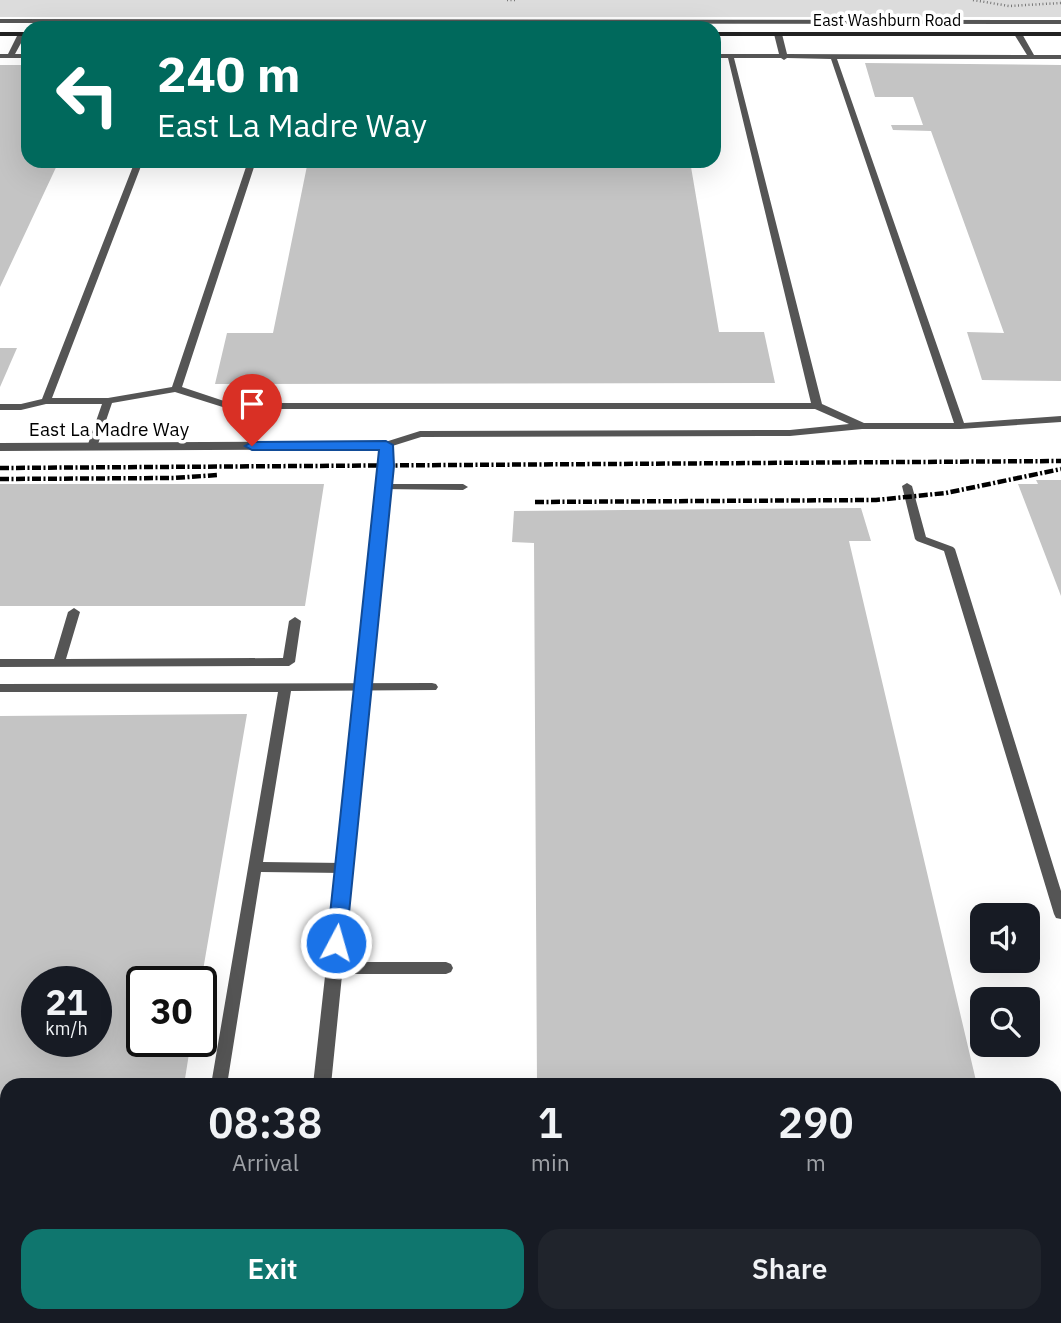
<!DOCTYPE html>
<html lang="en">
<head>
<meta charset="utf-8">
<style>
  :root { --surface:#171b24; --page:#20242c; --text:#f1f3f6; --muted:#9ea1a6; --accent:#0f766e }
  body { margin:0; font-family:"IBM Plex Sans",sans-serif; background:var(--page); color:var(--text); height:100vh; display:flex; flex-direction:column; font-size:26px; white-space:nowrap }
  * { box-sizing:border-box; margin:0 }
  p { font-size:23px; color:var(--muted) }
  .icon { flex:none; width:38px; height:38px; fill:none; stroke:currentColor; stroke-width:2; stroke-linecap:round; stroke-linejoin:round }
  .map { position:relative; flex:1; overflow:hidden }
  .drawer { position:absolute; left:0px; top:1078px; width:1062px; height:245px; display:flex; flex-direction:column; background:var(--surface); border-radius:21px 21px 0 0; box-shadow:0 7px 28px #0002 }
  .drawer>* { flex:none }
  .banner { position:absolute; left:21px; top:21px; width:700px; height:147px; border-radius:21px; box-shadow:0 7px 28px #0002; background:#00695c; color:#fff; overflow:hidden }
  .tools { position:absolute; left:970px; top:903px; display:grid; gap:14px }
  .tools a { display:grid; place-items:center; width:70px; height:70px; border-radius:14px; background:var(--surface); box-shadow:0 7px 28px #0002; font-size:35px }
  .speed { position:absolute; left:21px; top:966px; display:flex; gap:14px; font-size:35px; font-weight:700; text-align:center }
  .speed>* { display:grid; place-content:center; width:91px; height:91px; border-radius:50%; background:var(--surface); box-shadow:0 7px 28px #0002; line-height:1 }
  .speed small { font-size:18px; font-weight:400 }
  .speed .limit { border:4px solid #111; border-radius:10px; background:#fff; color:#111 }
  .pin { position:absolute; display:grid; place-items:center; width:60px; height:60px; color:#fff; margin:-72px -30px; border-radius:50% 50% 50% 0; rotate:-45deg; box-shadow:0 0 7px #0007 }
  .pin .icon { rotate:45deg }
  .me { position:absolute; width:77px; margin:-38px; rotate:6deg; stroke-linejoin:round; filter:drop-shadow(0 0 5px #0008) }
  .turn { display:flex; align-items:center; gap:24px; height:147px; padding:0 21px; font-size:32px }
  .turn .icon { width:91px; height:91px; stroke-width:2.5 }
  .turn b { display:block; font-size:49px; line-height:60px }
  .eta { display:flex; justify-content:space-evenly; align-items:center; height:119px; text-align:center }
  .eta b { font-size:42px; font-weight:600; line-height:49px }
  .button { display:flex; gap:14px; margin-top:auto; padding:14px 21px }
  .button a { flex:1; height:80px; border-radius:21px; background:var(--accent); color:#fff; font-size:28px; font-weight:600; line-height:80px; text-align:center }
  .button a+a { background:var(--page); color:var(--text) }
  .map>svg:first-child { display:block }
</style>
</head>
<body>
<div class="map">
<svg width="1061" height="1323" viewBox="0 0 1061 1323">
  <rect width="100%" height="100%" fill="#fff"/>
  <rect fill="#dcdcdc" x="0" y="0" width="1061" height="17"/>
  <g fill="#c4c4c4" fill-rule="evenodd">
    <path d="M865 63 1061 65V381L982 380 967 332 1004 333 931 131 893 130 891 125H923L913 97H875Z"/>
    <path d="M0 65H28V161H59L0 287Z"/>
    <path d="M308 161H690L719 332H764L775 383 215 384 227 333H273Z"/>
    <path d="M0 348H17L0 387Z"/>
    <path d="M1036 480H1061V596L1018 484H1038Z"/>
    <path d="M0 484H324L305 606H0Z"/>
    <path d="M861 508 871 541H849L977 1085H537L534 543 512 542 514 511Z"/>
    <path d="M247 714 201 982H142V1041H191L184 1085H7V1316H144L143 1323H0V716ZM37 982H96V1041H37Z"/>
    <path d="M1055 1309H1058L1061 1323H508V1316H1055Z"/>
  </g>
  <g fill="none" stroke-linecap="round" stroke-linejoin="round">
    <g stroke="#777" stroke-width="2.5" stroke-dasharray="1 2.5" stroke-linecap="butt">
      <path d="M507 0H517"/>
      <path d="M973 0 1009 6 1061 3"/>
    </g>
    <g fill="#555" fill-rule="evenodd">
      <path d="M0 19 1061 20V24L0 23Z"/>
      <path d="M19 32 26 34 15 54H28V58H0V54H8Z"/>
      <path d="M778 32 782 34 787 54 1027 55 1014 34 1018 32H1021L1034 55H1061V59H837L964 423 1061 416V422L960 429H862L790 436 421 437 386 448 381 445 382 443 420 431 790 430 849 424 815 409H229L175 392 112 403 97 447 92 450 87 447 102 404H46L21 410H0V404H21L42 399 135 161H143L52 398H108L172 387 248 161H256L182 387 230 403H811L728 58H714V54H779L774 34ZM734 58H781L784 60 787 58 831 59 954 423H864L822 404Z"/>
      <path d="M907 483 912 486 926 537 953 547 955 549 1061 891V919L1056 918 1054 914 944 551 917 541 915 539 902 486Z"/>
      <path d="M385 484H463L468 487 463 490 381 489 380 487Z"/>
      <path d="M74 608 80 612 66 659 283 658 289 621 295 617 301 621 295 662 289 666 0 667V659H54L68 612Z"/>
      <path d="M432 683 436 684 438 687 436 690 291 691 263 862 344 863 349 864 351 868 349 872 344 873 261 872 227 1085H211L278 692H0V684Z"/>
      <path d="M334 962H446L451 964 453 968 451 972 446 974H334L329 972 327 968 329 964Z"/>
      <path d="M171 1316H189L188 1323H170Z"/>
    </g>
    <g fill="#555" fill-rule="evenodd">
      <path d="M386 441 392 445 391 487 331 1085H313L379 487 380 449 0 451V443Z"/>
      <rect x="287" y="1316" width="20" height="7"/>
    </g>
    <g fill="#222" fill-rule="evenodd">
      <rect x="0" y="32" width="28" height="4"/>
      <rect x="714" y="32" width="347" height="4"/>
    </g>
    <g stroke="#000" stroke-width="4.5" stroke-dasharray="9 2.5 2 2.5" stroke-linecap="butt">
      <path d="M0 468 1061 461"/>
      <path d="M0 479 174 478 217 475"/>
      <path d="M535 502 876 500 946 493 1061 469"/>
    </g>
  </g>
  <path fill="#1a73e8" stroke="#114b97" stroke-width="2" d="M386 441 393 445 394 466 346 943 343 948 336 950 330 948 327 943 379 450H252L245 446 252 442Z"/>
  <g text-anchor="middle" stroke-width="7" stroke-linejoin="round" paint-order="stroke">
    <g font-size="16" fill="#000" stroke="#fff">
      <text x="887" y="26">East Washburn Road</text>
    </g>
    <g font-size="19" fill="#000" stroke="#fff">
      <text x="109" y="436">East La Madre Way</text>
    </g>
  </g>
</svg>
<div class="tools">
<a><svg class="icon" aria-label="sound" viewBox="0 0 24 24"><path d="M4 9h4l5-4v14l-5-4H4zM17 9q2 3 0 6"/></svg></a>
<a><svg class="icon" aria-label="search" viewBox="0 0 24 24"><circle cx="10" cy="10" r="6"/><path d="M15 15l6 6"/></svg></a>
</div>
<div class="speed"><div>21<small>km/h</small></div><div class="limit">30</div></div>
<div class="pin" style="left:252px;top:446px;background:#d93025"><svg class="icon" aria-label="arrive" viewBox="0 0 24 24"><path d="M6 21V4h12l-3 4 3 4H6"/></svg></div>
<svg class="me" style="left:336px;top:943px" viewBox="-20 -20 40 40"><circle r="17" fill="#1a73e8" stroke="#fff" stroke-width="3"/><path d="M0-11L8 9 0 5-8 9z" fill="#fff"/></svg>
<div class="banner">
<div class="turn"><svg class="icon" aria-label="left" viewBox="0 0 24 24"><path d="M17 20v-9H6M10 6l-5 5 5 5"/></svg><div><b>240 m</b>East La Madre Way</div></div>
</div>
<section class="drawer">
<div class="eta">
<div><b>08:38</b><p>Arrival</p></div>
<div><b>1</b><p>min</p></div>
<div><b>290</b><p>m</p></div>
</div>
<div class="button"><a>Exit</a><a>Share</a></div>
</section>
</div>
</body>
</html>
